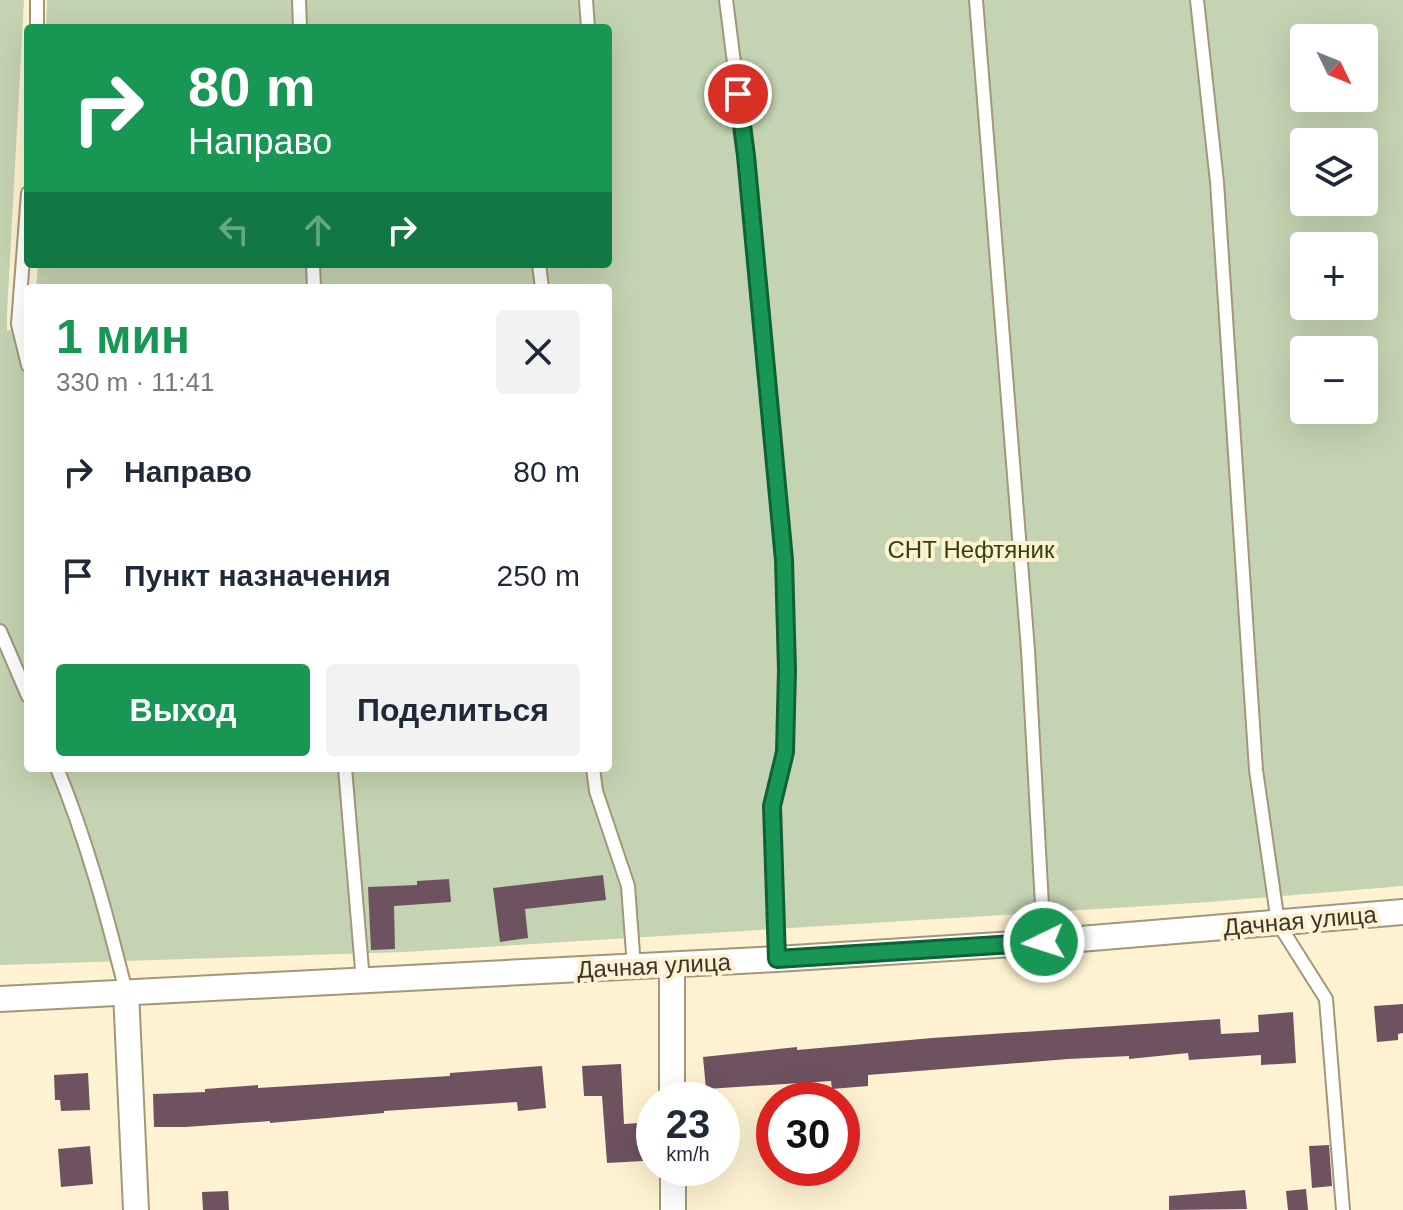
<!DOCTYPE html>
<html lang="ru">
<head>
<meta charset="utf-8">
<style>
  :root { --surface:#fff; --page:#f2f2f3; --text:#1f2937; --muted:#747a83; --accent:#179654 }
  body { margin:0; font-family:Arial,sans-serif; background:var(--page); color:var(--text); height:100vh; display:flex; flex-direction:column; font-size:30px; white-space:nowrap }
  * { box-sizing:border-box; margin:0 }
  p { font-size:26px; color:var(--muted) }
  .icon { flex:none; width:44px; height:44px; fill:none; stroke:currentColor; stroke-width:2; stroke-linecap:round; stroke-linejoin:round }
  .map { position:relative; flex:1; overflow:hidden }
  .drawer { position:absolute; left:24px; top:284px; width:588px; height:488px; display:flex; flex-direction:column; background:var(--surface); border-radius:8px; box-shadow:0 8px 32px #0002 }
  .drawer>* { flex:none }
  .banner { position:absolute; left:24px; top:24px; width:588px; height:244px; border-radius:8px; box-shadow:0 8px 32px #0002; background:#179654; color:#fff; overflow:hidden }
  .needle { width:52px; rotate:133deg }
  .tools { position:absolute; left:1290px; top:24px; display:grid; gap:16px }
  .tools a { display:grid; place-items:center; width:88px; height:88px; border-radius:8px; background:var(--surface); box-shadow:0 8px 32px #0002; font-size:40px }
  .speed { position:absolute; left:636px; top:1082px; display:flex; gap:16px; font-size:40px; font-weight:700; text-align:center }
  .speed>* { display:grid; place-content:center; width:104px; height:104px; border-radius:50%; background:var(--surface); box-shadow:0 8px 32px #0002; line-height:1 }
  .speed small { font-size:20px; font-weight:400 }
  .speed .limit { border:12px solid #d22; background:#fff; color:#111 }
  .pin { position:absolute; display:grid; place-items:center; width:68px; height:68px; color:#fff; margin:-34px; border:4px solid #fff; border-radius:50%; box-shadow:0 2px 8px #0007 }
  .me { position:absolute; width:88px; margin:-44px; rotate:266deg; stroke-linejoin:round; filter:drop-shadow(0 0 6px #0008) }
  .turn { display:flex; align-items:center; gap:28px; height:168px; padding:0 32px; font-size:36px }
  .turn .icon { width:104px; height:104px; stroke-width:2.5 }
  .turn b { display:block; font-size:56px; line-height:68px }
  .lanes { display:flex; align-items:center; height:76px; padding:0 32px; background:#0003; justify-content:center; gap:40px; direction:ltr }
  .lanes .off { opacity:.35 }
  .round { display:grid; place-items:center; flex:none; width:84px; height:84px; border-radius:8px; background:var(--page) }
  .headline { display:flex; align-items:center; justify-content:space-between; height:136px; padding:0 32px }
  h1 { font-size:48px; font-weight:700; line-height:60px; color:var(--accent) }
  .action { display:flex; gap:16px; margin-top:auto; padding:16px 32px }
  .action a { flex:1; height:92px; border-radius:8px; background:var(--accent); color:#fff; font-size:32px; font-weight:700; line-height:92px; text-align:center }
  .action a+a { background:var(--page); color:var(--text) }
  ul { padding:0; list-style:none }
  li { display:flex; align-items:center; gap:24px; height:104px; padding:0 32px }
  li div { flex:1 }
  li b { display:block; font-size:30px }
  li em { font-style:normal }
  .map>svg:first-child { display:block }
</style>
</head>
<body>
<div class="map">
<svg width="1403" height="1210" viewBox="0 0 1403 1210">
  <rect width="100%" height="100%" fill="#fef2d2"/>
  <path fill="#c4d3b1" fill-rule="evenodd" d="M0 0H24L7 314V331L28 325V768H608V288H36L38 264H608V28H46L47 0H1403V886L1210 902 404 952 0 965ZM1304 38H1364V98H1304ZM1304 142H1364V202H1304ZM1304 246H1364V306H1304ZM1304 350H1364V410H1304Z"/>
  <g fill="#6e5260">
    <path d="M603 875 606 900 525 909 528 938 500 942 493 888Z"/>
    <path d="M449 879 451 902 394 906 395 949 371 950 368 887 417 885V881Z"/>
    <path d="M1403 1004V1033L1398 1034V1040L1377 1042 1374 1006Z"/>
    <path d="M1293 1012 1296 1063 1261 1065V1055L1189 1060 1188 1053 1129 1059V1056L1068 1059 868 1075V1086L832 1089 831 1081 706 1089 703 1057 797 1047V1050L932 1038 1220 1019 1221 1034 1259 1032 1258 1015Z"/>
    <path d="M621 1064 624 1124 640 1123 643 1161 607 1163 602 1096H584L582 1066Z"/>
    <path d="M542 1066 546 1108 518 1111 517 1102 384 1111V1113L270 1123V1121L185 1127H154L153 1094 205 1092V1089L258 1085V1088L450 1076V1073Z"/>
    <path d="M88 1073 90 1110 61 1111 60 1100H55L54 1075Z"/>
    <path d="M1329 1145 1332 1186 1312 1188 1309 1146Z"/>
    <path d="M90 1146 93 1184 61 1187 58 1149Z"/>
    <path d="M1306 1189 1308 1210H1288L1286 1191Z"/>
    <path d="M1245 1190 1247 1209 1169 1210V1196Z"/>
    <path d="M228 1191 229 1210H203L202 1192Z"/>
  </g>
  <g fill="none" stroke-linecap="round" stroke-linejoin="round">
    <g stroke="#a29779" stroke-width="16">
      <g id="lane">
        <path d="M37 0V28"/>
        <path d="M299 0 300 28"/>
        <path d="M586 0 588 28"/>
        <path d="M726 0 746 156 784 560 787 670 785 752 772 806 777 959"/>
        <path d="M976 0 1028 650 1044 942"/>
        <path d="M1197 0 1217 182 1256 770 1278 923 1326 999 1343 1210"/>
        <path d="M28 193 18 324 28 365"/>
        <path d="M313 264 314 288"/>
        <path d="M539 264 542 288"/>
        <path d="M0 631 28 696"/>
        <path d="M57 768C87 841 107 916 126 992"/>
        <path d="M345 768 363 981"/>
        <path d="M593 768 596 791 628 886 634 967"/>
      </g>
    </g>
    <g stroke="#a29779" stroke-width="28">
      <g id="street">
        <path d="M672 965V1100"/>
        <path d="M126 992 136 1210"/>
        <path d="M0 999 777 959 1044 942 1403 912"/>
        <path d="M673 1168V1210"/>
      </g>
    </g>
    <use href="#lane" stroke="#fff" stroke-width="12"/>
    <use href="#street" stroke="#fff" stroke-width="24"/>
  </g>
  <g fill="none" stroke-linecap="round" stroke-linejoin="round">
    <g stroke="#0f6237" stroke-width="20">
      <path id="route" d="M738 94 746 156 784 560 787 670 785 752 772 806 777 959 1044 942"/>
    </g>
    <use href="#route" stroke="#179654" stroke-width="14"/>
  </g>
  <g text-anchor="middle" stroke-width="8" stroke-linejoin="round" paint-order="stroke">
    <g font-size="24" fill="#31440b" stroke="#fef2d2">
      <text x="971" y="558">СНТ Нефтяник</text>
    </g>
    <g font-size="24" fill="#3b362a" stroke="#fef2d2">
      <text transform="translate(1300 921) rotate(-5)" y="8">Дачная улица</text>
      <text transform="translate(654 966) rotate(-3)" y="8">Дачная улица</text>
    </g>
  </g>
</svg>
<div class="tools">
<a><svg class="needle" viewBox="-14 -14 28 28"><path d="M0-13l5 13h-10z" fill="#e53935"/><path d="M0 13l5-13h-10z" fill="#747a83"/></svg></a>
<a><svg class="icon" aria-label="layers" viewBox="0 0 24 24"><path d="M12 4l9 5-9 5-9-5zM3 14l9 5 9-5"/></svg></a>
<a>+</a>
<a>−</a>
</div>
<div class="speed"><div>23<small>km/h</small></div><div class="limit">30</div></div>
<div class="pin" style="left:738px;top:94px;background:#d93025"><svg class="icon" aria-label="arrive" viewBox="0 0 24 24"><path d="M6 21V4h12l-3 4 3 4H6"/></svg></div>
<svg class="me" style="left:1044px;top:942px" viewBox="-20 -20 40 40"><circle r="17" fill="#179654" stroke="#fff" stroke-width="3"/><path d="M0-11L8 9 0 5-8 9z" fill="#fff"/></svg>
<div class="banner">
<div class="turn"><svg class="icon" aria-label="right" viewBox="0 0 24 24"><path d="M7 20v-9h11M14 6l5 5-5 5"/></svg><div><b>80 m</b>Направо</div></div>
<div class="lanes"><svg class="icon off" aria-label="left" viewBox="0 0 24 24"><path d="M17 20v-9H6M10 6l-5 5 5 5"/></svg><svg class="icon off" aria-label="ahead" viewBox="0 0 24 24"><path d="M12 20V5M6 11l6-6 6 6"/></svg><svg class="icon" aria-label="right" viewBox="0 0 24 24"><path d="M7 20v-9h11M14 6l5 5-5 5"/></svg></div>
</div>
<section class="drawer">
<div class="headline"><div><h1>1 мин</h1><p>330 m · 11:41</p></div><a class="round"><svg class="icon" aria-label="close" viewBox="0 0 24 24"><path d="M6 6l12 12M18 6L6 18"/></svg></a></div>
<ul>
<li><svg class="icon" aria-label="right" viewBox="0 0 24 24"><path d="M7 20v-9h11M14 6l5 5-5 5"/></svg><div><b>Направо</b></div><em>80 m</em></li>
<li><svg class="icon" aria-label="arrive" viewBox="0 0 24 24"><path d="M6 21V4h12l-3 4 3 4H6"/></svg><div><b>Пункт назначения</b></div><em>250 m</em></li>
</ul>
<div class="action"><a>Выход</a><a>Поделиться</a></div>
</section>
</div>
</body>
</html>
